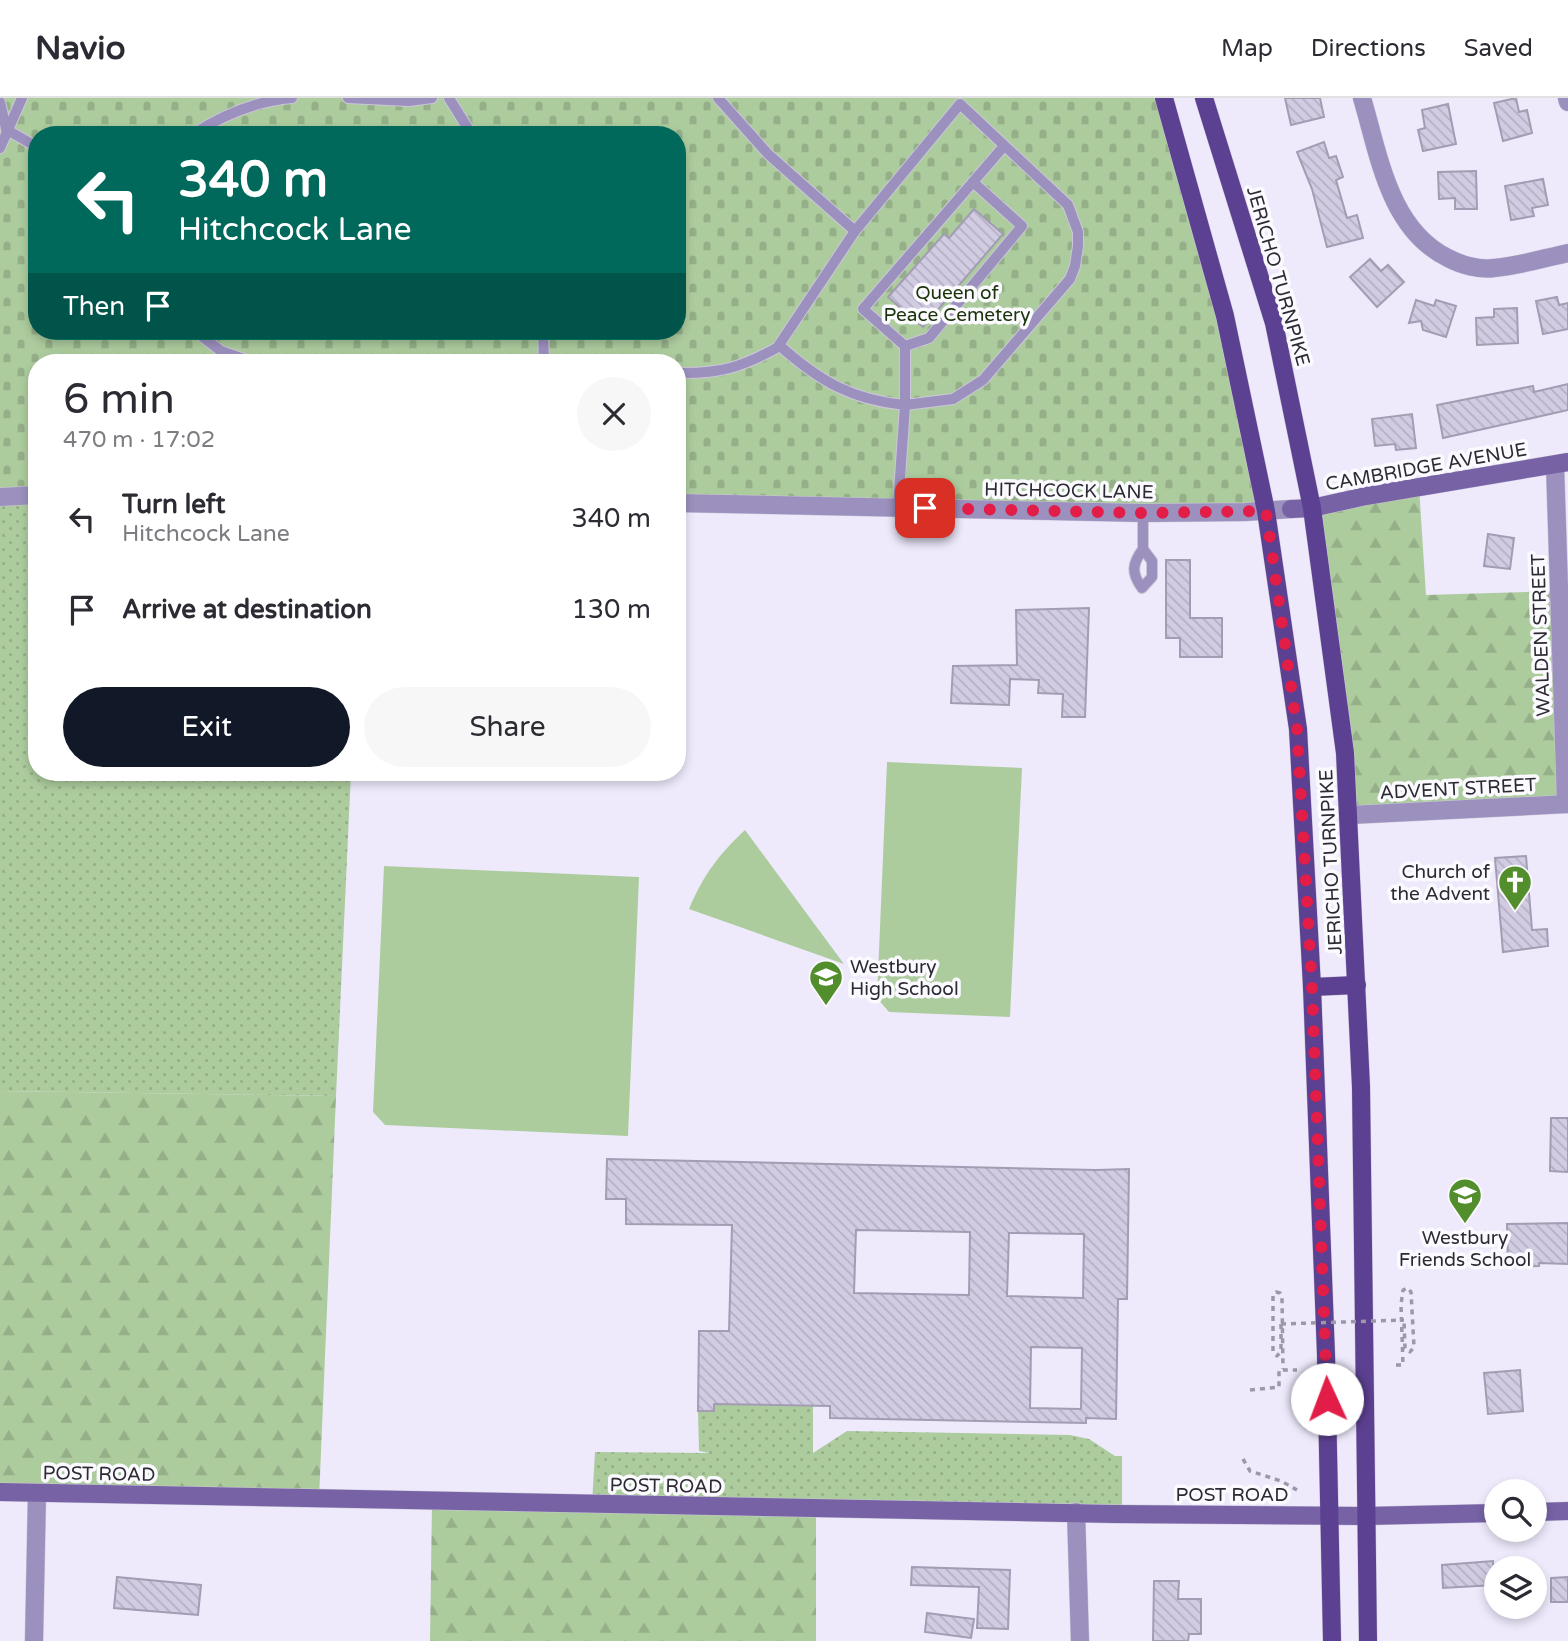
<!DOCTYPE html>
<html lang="en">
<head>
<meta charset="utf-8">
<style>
  :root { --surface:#fff; --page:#f7f7f7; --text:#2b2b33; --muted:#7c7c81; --line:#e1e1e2; --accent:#111827 }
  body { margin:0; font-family:"Varela Round",sans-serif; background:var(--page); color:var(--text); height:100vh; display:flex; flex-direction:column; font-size:26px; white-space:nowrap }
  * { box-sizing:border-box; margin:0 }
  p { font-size:23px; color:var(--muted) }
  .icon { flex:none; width:38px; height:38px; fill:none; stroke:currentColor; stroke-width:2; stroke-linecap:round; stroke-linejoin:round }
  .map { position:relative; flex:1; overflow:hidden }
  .details { position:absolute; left:28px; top:256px; width:658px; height:427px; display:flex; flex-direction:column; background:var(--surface); border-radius:28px; box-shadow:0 4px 10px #0003 }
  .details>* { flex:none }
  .hud { position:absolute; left:28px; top:28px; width:658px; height:214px; border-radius:28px; box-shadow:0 4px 10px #0003; background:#00695c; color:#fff; overflow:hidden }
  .fabs { position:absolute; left:1484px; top:1381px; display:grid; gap:14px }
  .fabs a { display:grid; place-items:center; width:63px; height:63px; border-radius:50%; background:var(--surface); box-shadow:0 4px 10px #0003; font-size:35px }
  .pin { position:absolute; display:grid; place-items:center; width:60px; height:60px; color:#fff; margin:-30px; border-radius:14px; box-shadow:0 4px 10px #0006 }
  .me { position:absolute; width:77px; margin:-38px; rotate:358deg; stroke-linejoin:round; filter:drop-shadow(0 0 5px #0008) }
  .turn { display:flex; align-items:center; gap:24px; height:147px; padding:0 35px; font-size:32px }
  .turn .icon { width:91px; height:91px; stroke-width:2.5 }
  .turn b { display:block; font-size:49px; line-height:60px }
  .then { display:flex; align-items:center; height:66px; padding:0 35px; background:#0003; gap:14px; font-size:26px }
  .round { display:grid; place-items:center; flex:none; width:74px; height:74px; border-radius:37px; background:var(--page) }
  .headline { display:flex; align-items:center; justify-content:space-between; height:119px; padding:0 35px }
  h1 { font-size:42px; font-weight:600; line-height:52px }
  .cta { display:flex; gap:14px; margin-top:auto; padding:14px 35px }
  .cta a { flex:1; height:80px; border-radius:42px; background:var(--accent); color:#fff; font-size:28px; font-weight:600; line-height:80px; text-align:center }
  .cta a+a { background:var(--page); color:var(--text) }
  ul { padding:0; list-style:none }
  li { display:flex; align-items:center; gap:21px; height:91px; padding:0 35px }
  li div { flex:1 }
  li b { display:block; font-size:26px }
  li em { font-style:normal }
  header { display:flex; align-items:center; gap:42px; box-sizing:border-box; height:98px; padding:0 35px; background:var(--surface); border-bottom:2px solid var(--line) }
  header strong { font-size:33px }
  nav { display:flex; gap:38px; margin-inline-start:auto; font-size:24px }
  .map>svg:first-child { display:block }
</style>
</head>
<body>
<header>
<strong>Navio</strong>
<nav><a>Map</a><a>Directions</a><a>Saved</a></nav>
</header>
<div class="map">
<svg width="1568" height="1543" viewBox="0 0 1568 1543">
  <defs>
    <pattern id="grass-dots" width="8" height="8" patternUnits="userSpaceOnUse" patternTransform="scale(1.75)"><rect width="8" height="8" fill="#adcc9e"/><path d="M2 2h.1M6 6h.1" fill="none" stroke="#95af89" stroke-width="1.8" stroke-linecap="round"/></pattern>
    <pattern id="forest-firs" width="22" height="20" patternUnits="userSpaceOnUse" patternTransform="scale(1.75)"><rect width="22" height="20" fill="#adcc9e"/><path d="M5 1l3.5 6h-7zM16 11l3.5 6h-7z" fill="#95af89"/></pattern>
    <pattern id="cemetery-stones" width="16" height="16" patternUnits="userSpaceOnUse" patternTransform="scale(1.75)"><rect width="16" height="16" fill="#adcc9e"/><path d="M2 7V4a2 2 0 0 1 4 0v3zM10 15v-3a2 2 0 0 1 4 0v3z" fill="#95af89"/></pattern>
    <pattern id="building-back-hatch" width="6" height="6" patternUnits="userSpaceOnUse" patternTransform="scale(1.75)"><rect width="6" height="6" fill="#d2cce3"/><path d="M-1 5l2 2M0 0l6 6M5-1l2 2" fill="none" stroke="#b4afc3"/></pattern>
  </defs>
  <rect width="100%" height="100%" fill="#eeeafc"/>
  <g fill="url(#grass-dots)">
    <path d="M37 397V674H351L336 998 0 993V399Z"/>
    <path d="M716 1306 813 1308V1355L847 1333 1070 1337 1089 1341 1115 1358H1122V1416L592 1406 595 1354 710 1355 699 1353 698 1313Z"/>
  </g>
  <g fill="url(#forest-firs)">
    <path d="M1419 389 1426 497 1560 493 1566 706 1350 717 1312 410Z"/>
    <path d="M0 993 336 998 319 1401 0 1394Z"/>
    <path d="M432 1404 816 1410V1543H430Z"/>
  </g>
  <path fill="url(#cemetery-stones)" fill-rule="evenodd" d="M0 0H1164L1266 413 677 405V264H37V397L0 399ZM37 37H677V233H37Z"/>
  <g fill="#adcc9e">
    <path d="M887 664 1022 670 1010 919 889 914 877 900Z"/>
    <path d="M745 732 844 866 689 811C702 779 719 756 745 732Z"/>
    <path d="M384 768 639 779 628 1038 385 1027 373 1014Z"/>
  </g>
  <g fill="url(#building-back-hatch)" stroke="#a29db3" stroke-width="2" fill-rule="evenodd">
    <path d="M1285 0H1320L1324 19 1291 27Z"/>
    <path d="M1516 0 1519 14 1527 12 1532 35 1503 43 1494 5Z"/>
    <path d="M1448 6 1456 46 1423 53 1418 32 1425 30 1422 12Z"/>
    <path d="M1324 44 1329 60 1336 58 1343 79 1336 82 1347 120 1357 117 1363 140 1327 149 1312 91 1297 54Z"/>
    <path d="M1476 73 1477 111H1455V100L1439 101 1438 74Z"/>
    <path d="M1543 81 1548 107 1532 110 1534 118 1511 122 1505 88Z"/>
    <path d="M974 111 1003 136 923 229 888 199 944 136 949 140Z"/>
    <path d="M1370 161 1381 173 1388 167 1404 184 1377 209 1350 179Z"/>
    <path d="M1557 199 1559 207 1568 205V231L1543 236 1536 203Z"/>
    <path d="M1416 202 1434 208 1436 202 1456 208 1446 239 1423 232 1421 223 1409 225Z"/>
    <path d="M1517 210 1518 245 1477 247 1476 220 1494 219V211Z"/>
    <path d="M1568 286V312L1443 340 1437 307 1533 288 1534 294Z"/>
    <path d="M1412 316 1416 350 1396 352 1395 346 1375 348 1372 321Z"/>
    <path d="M1488 436 1514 440 1510 471 1484 468Z"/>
    <path d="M1166 462H1190V520H1222V559H1180V540H1166Z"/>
    <path d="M1089 510 1085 619H1062L1063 596 1038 595 1039 582 1010 581 1009 607 951 605 953 568 1017 567 1016 512Z"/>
    <path d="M1526 758 1532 832 1547 831 1548 848 1503 854 1495 760Z"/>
    <path d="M1551 1020H1568V1074L1550 1073Z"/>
    <path d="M607 1061 1096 1072 1129 1071 1127 1201H1118L1116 1321 1086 1320V1325L830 1320V1308L714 1306V1313H698L699 1233H729L732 1127 626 1126V1101H606ZM856 1132 970 1134 969 1197 854 1195ZM1009 1135 1084 1136 1083 1200 1007 1198ZM1031 1249 1082 1250 1081 1311 1030 1310Z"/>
    <path d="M1568 1125V1166L1539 1165V1168L1508 1169 1507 1126Z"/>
    <path d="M1520 1272 1523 1313 1488 1316 1484 1275Z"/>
    <path d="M1493 1463 1494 1487 1443 1490 1442 1467Z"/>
    <path d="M912 1469 1010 1472 1008 1531 977 1530 979 1489 911 1487Z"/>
    <path d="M117 1479 201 1487 198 1517 114 1510Z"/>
    <path d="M1568 1479V1504H1551V1480Z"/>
    <path d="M1154 1483H1179L1178 1501H1201V1536H1189L1188 1543H1153Z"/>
    <path d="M927 1515 974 1521 971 1540 925 1534Z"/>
  </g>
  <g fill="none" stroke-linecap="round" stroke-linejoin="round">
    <g stroke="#cbc7d8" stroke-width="12">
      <g id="lane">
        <path d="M348 0 409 3 432 0"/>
        <path d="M449 0 472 37"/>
        <path d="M718 0 768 56 855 133"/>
        <path d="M0 4 7 35"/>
        <path d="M9 33 37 49"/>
        <path d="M192 37C222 17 257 3 292 0"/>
        <path d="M0 50 22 0"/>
        <path d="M973 84 1004 48"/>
        <path d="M195 233 221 253 252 264"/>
        <path d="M543 233 544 264"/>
        <path d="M677 275C720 276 743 269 780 248"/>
        <path d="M898 409 905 307 953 301 983 282 1070 181 1075 168 1078 148V134L1068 107 960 6 855 133 779 247C819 283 852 302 905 307V248L863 211 973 84 1022 128 929 240 905 248"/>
        <path d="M1143 415V451"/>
        <path d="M1143 451 1152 463V479L1142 490C1131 475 1132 466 1143 451Z"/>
      </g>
    </g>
    <g stroke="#cbc7d8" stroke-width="19">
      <g id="street">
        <path d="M1362 0C1379 57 1389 131 1448 160 1461 167 1479 172 1494 170 1519 168 1544 160 1568 155"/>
        <path d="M1567 0 1568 4"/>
        <path d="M1555 367 1566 706"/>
        <path d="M0 399 37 397"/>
        <path d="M677 405 1143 415 1245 414 1291 411"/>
        <path d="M1350 717 1568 706"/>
        <path d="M1076 1414 1080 1543"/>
        <path d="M34 1543 37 1395"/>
      </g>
    </g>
    <g stroke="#cbc7d8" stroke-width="19">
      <g id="secondary">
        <path d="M1291 411 1312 410 1366 398 1568 364"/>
        <path d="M0 1394 1115 1416 1366 1418 1496 1415"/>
        <path d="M1535 1414 1568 1413"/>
      </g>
    </g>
    <g stroke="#cbc7d8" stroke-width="19">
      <g id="primary">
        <path d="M1164 0 1225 218 1266 413 1298 631 1312 889 1326 1257 1332 1543"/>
        <path d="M1204 0 1274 225 1312 410 1345 655 1361 989 1368 1543"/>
        <path d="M1312 889 1357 887"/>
      </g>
    </g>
    <g stroke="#9c99a6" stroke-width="3.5" stroke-dasharray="5 5" stroke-linecap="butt">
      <path d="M1281 1226V1253L1277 1258 1273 1254V1198L1276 1194 1280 1195 1282 1199 1283 1271"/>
      <path d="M1396 1267H1403L1401 1207 1403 1192 1408 1190 1411 1194 1414 1249 1410 1254 1405 1250 1404 1222"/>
      <path d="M1250 1292 1279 1289V1272H1297"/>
      <path d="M1243 1361 1250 1373 1281 1383 1297 1392"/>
    </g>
    <use href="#lane" stroke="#9c90be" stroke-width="10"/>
    <use href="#street" stroke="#9c90be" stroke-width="18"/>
    <use href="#secondary" stroke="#7662a5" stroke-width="18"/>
    <use href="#primary" stroke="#5c4091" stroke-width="18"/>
    <path stroke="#9c99a6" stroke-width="3.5" stroke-dasharray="5 5" stroke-linecap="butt" d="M1281 1226 1404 1222"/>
  </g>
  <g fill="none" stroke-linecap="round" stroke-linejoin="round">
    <path stroke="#e11d48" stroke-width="12" stroke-dasharray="0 21.6" d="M925 410 1143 415 1266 413 1297 631 1312 889 1327 1301"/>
  </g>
  <defs>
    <g id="church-pin" transform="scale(1.75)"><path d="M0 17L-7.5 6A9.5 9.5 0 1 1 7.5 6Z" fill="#538e2d" stroke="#fbfafe"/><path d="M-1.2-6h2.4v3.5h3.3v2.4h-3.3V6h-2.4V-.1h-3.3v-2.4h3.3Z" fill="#fff"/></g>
    <g id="school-pin" transform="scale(1.75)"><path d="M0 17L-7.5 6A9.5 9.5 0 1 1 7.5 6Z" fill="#538e2d" stroke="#fbfafe"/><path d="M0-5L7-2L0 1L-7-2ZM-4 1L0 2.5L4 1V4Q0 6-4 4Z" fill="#fff"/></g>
  </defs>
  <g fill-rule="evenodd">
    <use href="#church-pin" x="1515" y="784"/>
    <use href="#school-pin" x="826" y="879"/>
    <use href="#school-pin" x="1465" y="1097"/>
  </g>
  <g text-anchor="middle" stroke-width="7" stroke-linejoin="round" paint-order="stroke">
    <g font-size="19" fill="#2c2a32" stroke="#fbfafe">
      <text transform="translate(1279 178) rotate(74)" y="7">JERICHO TURNPIKE</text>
      <text transform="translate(1426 368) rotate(-10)" y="7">CAMBRIDGE AVENUE</text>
      <text transform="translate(1069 392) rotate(1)" y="7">HITCHCOCK LANE</text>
      <text transform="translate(1540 537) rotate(-92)" y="7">WALDEN STREET</text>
      <text transform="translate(1458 690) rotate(-3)" y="7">ADVENT STREET</text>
      <text transform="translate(1330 764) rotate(-93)" y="7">JERICHO TURNPIKE</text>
      <text transform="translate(99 1375) rotate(1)" y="7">POST ROAD</text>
      <text transform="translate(666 1387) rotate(1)" y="7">POST ROAD</text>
      <text x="1232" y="1403">POST ROAD</text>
    </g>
    <g font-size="19" fill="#1a3309" stroke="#fbfafe">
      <text x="957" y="201">Queen of<tspan x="957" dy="22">Peace Cemetery</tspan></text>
    </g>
    <g font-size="19" fill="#2c2a32" stroke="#fbfafe" text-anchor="end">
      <text x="1490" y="780">Church of<tspan x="1490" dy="22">the Advent</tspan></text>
      <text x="850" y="875" text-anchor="start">Westbury<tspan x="850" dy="22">High School</tspan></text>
      <text x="1465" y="1146" text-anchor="middle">Westbury<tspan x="1465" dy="22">Friends School</tspan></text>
    </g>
  </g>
</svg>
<div class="fabs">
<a><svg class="icon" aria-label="search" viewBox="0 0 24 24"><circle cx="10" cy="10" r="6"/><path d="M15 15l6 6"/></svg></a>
<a><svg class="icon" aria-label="layers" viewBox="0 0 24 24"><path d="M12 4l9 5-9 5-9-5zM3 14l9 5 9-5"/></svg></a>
</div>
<div class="pin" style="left:925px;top:410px;background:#d93025"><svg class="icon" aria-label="arrive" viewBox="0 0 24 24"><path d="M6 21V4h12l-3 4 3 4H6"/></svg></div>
<svg class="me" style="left:1327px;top:1301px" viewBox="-20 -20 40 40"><circle r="19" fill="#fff"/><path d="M0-13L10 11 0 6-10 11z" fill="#e11d48"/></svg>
<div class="hud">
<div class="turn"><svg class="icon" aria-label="left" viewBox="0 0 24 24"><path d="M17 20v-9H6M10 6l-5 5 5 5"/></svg><div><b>340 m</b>Hitchcock Lane</div></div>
<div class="then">Then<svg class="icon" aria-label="arrive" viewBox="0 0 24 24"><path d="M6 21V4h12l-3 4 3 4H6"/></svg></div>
</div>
<section class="details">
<div class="headline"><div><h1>6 min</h1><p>470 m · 17:02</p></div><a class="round"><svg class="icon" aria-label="close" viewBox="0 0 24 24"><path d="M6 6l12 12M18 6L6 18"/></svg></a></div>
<ul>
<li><svg class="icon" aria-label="left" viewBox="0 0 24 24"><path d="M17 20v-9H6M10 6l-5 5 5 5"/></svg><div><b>Turn left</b><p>Hitchcock Lane</p></div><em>340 m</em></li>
<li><svg class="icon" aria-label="arrive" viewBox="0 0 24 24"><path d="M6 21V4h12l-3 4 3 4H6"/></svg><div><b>Arrive at destination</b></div><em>130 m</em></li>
</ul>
<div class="cta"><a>Exit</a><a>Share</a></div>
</section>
</div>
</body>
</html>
